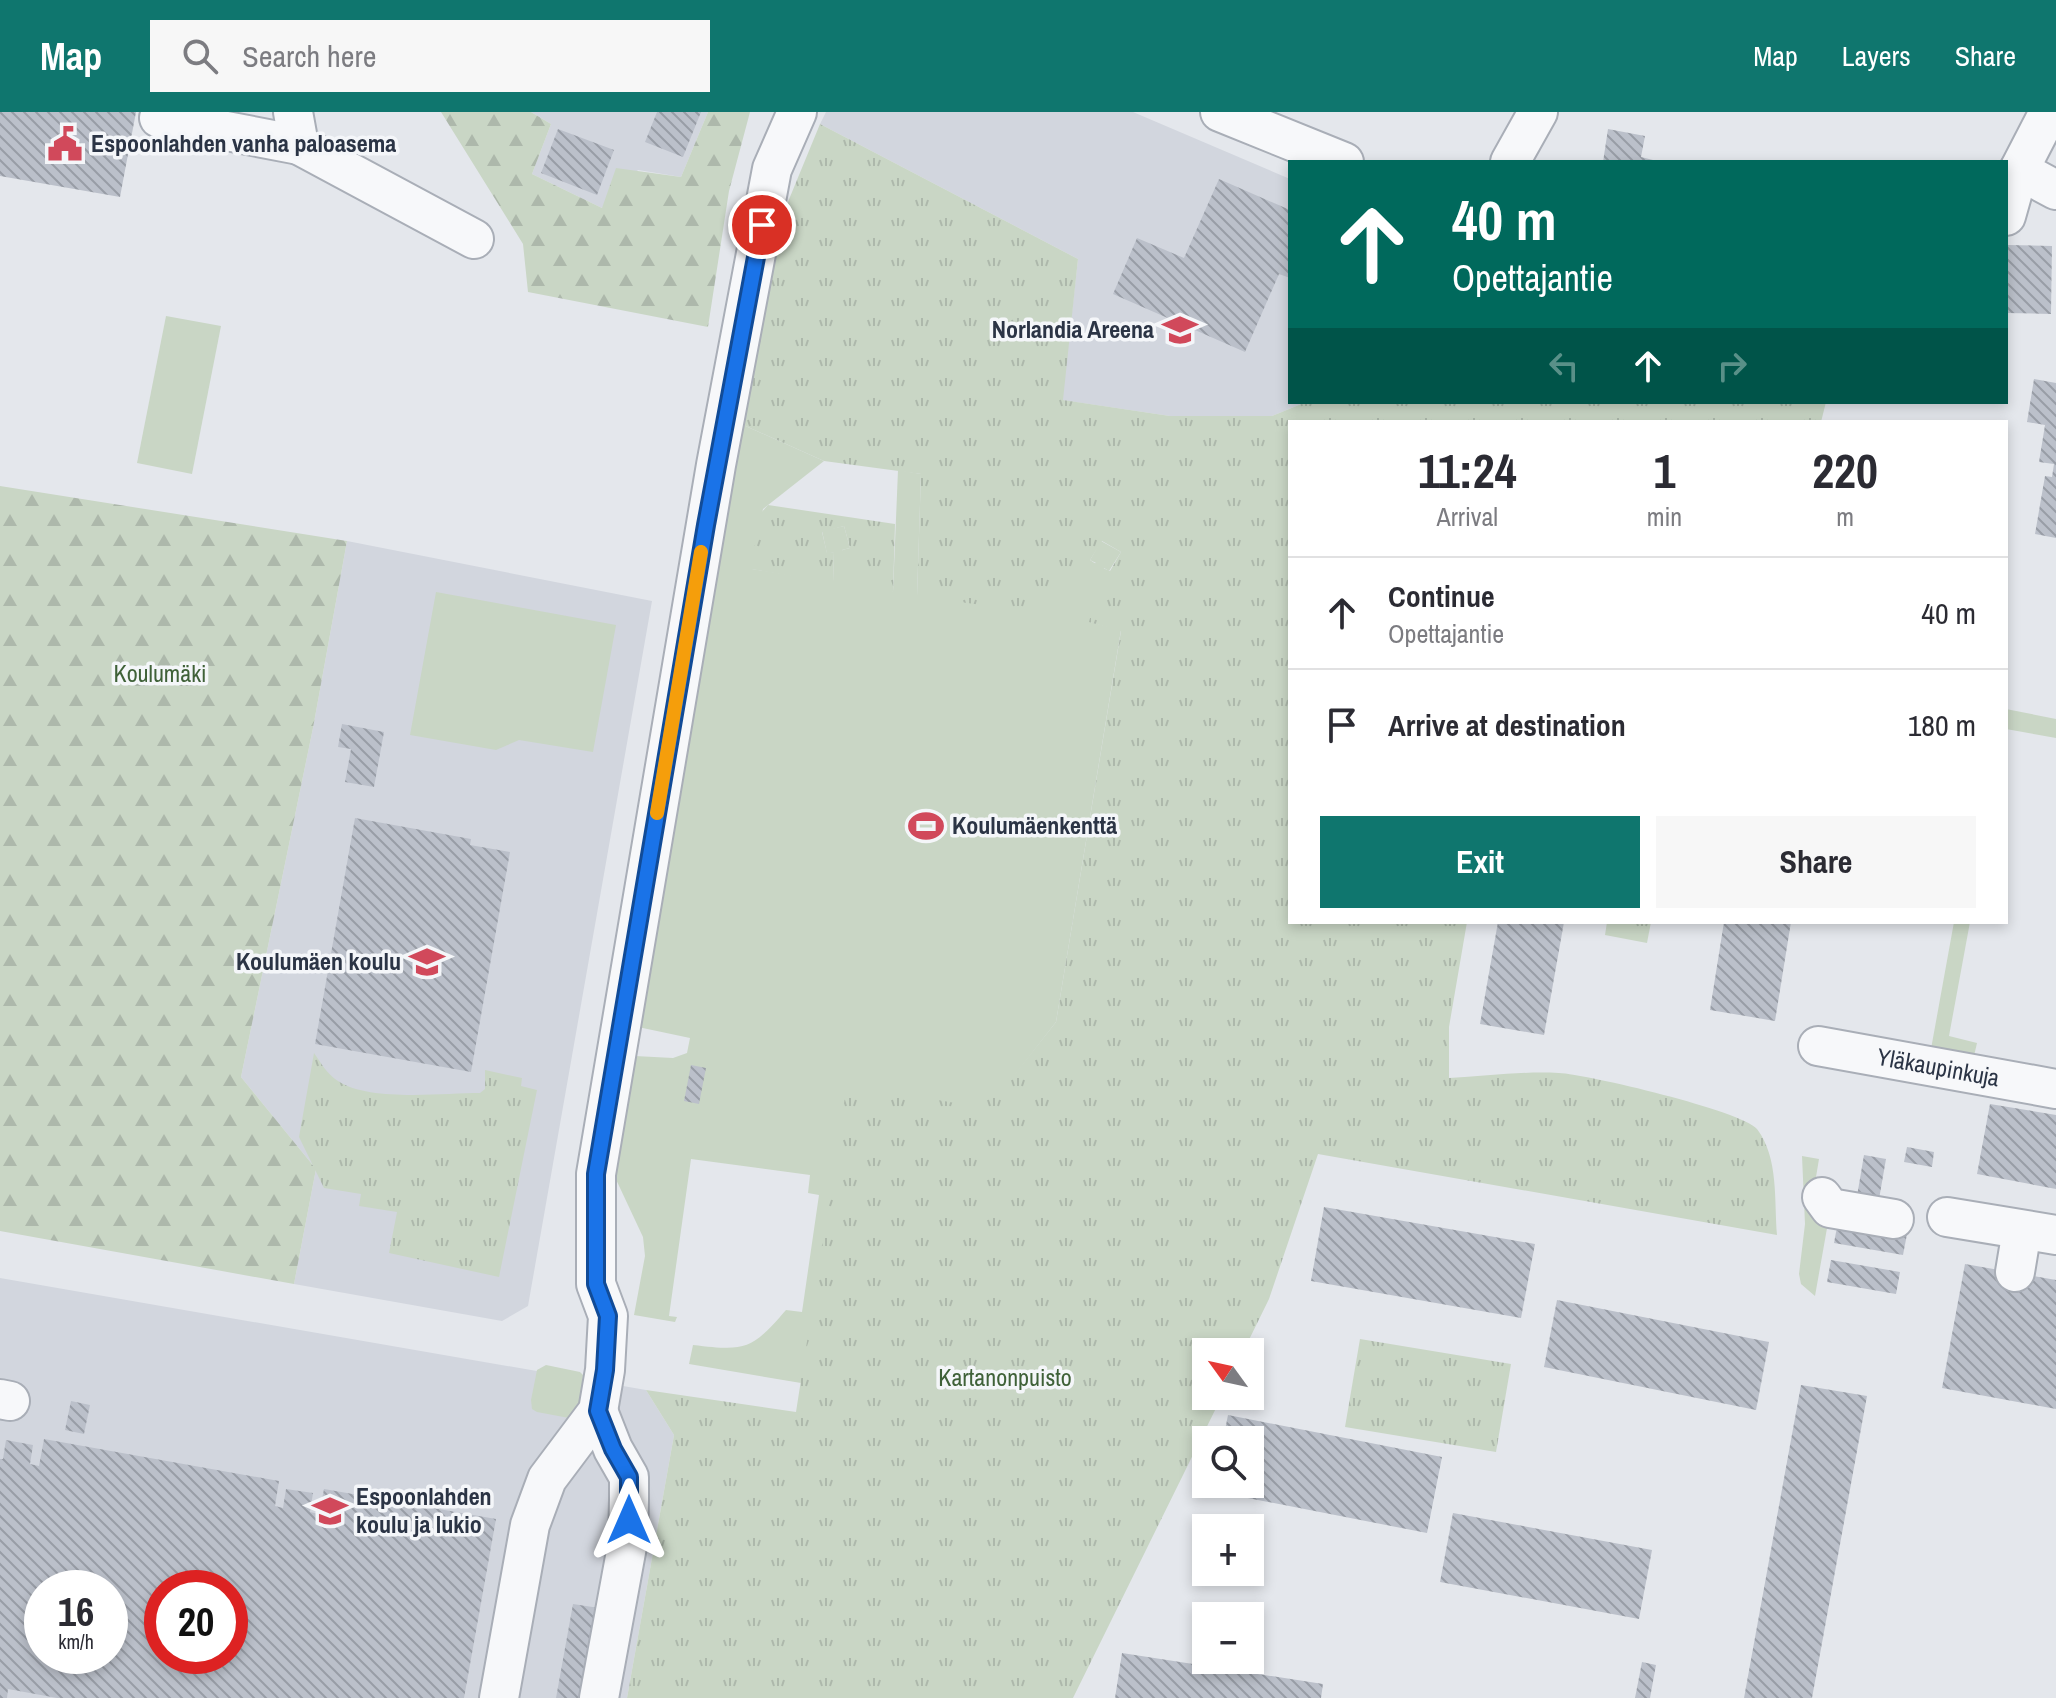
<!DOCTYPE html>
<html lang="en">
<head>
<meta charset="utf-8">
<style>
  :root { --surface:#fff; --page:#f7f7f7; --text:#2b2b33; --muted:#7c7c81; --line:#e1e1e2; --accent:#0f766e }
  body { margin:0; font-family:"Archivo Narrow",sans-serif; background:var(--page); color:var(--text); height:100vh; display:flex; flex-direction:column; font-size:30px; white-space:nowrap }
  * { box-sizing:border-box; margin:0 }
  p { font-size:26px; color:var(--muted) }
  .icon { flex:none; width:44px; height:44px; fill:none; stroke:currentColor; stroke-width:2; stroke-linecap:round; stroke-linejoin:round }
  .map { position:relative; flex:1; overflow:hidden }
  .side { position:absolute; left:1288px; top:308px; width:720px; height:504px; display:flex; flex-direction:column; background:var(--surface); border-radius:0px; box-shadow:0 4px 12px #0003 }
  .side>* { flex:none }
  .hud { position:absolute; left:1288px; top:48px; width:720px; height:244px; border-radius:0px; box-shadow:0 4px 12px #0003; background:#00695c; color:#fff; overflow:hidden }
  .needle { width:52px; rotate:303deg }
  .tools { position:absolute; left:1192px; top:1226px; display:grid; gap:16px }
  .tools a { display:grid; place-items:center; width:72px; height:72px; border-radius:0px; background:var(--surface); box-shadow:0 4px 12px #0003; font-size:40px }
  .speed { position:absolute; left:24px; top:1458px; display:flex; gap:16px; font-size:40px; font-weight:700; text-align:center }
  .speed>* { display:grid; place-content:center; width:104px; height:104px; border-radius:50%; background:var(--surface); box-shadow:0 4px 12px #0003; line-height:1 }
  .speed small { font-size:20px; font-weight:400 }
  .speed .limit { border:12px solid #d22; background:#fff; color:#111 }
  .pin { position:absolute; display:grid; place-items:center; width:68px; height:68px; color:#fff; margin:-34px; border:4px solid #fff; border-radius:50%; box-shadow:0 2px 8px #0007 }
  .me { position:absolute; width:88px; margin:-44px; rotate:0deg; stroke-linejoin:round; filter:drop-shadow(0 0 6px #0008) }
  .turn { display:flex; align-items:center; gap:28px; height:168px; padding:0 32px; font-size:36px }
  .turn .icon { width:104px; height:104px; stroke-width:2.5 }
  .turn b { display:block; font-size:56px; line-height:68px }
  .lanes { display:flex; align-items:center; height:76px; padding:0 32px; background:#0003; justify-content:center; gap:40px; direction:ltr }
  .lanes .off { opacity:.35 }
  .eta { display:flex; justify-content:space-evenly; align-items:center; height:136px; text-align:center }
  .eta b { font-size:48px; font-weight:700; line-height:56px }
  .button { display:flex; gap:16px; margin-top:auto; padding:16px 32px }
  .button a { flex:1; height:92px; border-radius:0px; background:var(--accent); color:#fff; font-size:32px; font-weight:700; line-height:92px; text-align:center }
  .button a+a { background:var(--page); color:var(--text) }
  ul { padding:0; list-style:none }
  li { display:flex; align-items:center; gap:24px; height:112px; padding:0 32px; border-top:2px solid var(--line) }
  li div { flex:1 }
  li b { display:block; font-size:30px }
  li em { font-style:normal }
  header { display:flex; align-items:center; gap:48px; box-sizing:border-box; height:112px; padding:0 40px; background:var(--accent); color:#fff }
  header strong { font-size:38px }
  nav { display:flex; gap:44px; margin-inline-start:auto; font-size:28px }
  .search { width:560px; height:72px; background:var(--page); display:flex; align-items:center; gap:20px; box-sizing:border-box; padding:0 28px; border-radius:0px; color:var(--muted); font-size:30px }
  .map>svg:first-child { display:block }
</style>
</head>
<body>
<header>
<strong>Map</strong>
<div class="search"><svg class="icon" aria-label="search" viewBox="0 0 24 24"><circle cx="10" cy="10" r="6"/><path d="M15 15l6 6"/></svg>Search here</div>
<nav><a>Map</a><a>Layers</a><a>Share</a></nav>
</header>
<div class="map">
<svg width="2056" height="1586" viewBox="0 0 2056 1586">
  <defs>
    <pattern id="forest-firs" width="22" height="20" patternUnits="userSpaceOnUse" patternTransform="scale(2)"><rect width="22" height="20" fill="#c9d6c5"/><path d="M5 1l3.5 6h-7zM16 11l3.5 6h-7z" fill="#adb8ab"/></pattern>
    <pattern id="park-tufts" width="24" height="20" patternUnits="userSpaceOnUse" patternTransform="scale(2)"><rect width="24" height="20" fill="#c9d6c5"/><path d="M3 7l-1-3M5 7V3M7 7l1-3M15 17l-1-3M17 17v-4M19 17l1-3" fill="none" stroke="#adb8ab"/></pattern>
    <pattern id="building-back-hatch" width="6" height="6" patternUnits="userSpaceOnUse" patternTransform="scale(2)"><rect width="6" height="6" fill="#bbc0ca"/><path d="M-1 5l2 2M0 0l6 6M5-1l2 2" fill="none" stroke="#989da6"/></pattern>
  </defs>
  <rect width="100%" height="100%" fill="#e4e7ec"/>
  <g fill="#d2d6de" fill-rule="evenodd">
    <path d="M531 0H708L681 65 638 58 602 96 532 62 551 12Z"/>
    <path d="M826 0H1133L1290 67V290H1306L1272 304H1170L1062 288 1078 147 820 12Z"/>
    <path d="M347 429 652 489 528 1194 502 1209 294 1172 316 1057 241 965 313 616Z"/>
    <path d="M0 1166 646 1278 674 1323 627 1586H0ZM42 1476H110V1544H42ZM162 1476H230V1544H162Z"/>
  </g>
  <g fill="#c9d6c5">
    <path d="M166 204 221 214 192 362 137 351Z"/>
    <path d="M741 312 824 349 763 397 752 457 833 470 834 440 827 442 822 419 844 414 850 436 842 438 893 480 898 358 921 362 917 484 1096 451 1090 448 1101 429 1121 440 1109 459 1104 456 1090 510 1121 518 1056 910 1014 964 847 1267 801 1271 689 1252 693 1233C745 1239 751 1239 786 1198L802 1200 819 1083 808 1081 810 1063 691 1047 669 1204 677 1205 675 1210 634 1203 645 1144 643 1125 613 1061 635 944 673 946 687 941 690 926 638 915Z"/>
    <path d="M436 480 616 513 593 640 519 628 496 638 410 623Z"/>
    <path d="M2006 597 2056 607V626L2006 617Z"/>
    <path d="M1954 810H1970L1949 924 1977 931 1974 944 1931 937Z"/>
    <path d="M1802 1044 1819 1047 1810 1101 1829 1105 1815 1184 1801 1172 1799 1162 1805 1112Z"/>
    <path d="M546 1253 580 1260 583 1263 579 1297 569 1306 537 1300 532 1297 531 1288 537 1258Z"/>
  </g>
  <g fill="url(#forest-firs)">
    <path d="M441 0H531L551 12 532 62 602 96 616 56 681 65 708 0H750L729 79 708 215 528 180 523 132Z"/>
    <path d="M0 374 347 429 313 616 241 965 316 1057 294 1172 0 1119Z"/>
  </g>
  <g fill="url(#park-tufts)">
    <path d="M820 12 1078 147 1063 288 1170 304H1272L1306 290H1826L1821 310H1290V810H1467L1449 915V966C1485 964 1523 959 1559 961 1586 962 1743 999 1757 1017 1779 1046 1774 1089 1777 1123L1318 1042 1269 1187 1243 1240H1206V1284H1222L1073 1586H627L674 1323 646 1278 796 1300 847 972 955 991 1014 963 1056 910 1121 519 1089 510 1103 456 1110 459 1121 440 1102 429 1090 448 1096 452 1039 501 917 484 921 362 824 349 741 312 783 102Z"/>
    <path d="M768 393 895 412 893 480 866 476 842 438 850 436 844 414 822 420 827 441 834 440 833 471 751 457 760 402Z"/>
    <path d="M1607 810H1651L1647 831 1605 823Z"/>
    <path d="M314 941C321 951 327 962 338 969 369 990 442 981 480 981L485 977V958L522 966 521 974 537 978 499 1165 389 1141 397 1100 359 1094 361 1082 324 1076 299 1025Z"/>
    <path d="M1360 1227 1511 1252 1496 1340 1345 1315Z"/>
  </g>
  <g fill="url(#building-back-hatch)" fill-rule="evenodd">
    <path d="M0 0H136L120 85 0 64Z"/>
    <path d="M657 0H701L683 45 645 30Z"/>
    <path d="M558 17 614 38 597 83 541 61Z"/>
    <path d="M1608 17 1645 24 1641 45 1661 50H1603Z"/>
    <path d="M1219 67 1290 98V166L1279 162 1245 240 1113 182 1137 126 1184 146Z"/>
    <path d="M2008 133 2052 134 2051 202 2006 201Z"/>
    <path d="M2034 267 2056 271V426L2035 422 2045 364 2052 365 2054 352 2039 350 2045 313 2027 310Z"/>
    <path d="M342 612 384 620 374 675 345 670 351 637 338 635Z"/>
    <path d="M355 706 471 727 470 733 510 740 471 960 315 932Z"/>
    <path d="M1498 810H1564L1544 923 1480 912Z"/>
    <path d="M1724 810H1791L1775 909 1710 898Z"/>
    <path d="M691 953 706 956 699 992 684 989Z"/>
    <path d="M1990 992 2056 1003V1077L1977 1062Z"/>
    <path d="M1907 1035 1934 1040 1932 1055 1904 1050Z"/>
    <path d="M1864 1043 1886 1047 1878 1093 1856 1090Z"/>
    <path d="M1324 1095 1535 1132 1521 1206 1311 1169Z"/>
    <path d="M1838 1110 1907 1122 1903 1143 1834 1131Z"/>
    <path d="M1831 1148 1900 1160 1896 1182 1827 1170Z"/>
    <path d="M1965 1152 2056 1168V1297L1942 1276Z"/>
    <path d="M1557 1188 1769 1230 1756 1298 1544 1255Z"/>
    <path d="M1801 1273 1867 1284 1812 1586H1744Z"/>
    <path d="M71 1289 90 1293 84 1322 65 1318Z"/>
    <path d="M1228 1303 1442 1345 1427 1421 1212 1379 1214 1372H1250V1328H1223Z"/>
    <path d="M44 1327 279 1369 275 1394 283 1396 286 1377 313 1381 310 1400 319 1402 324 1377 496 1407 464 1586H57L8 1577 7 1586H0V1347H3L6 1328 33 1333 30 1352 39 1354ZM42 1476H110V1544H42ZM162 1476H230V1544H162Z"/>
    <path d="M1453 1401 1652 1438 1639 1507 1440 1470Z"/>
    <path d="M573 1492 599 1496 583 1586H556Z"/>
    <path d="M1122 1541 1323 1572 1321 1586H1115Z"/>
    <path d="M1642 1550 1656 1553 1650 1586H1635Z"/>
  </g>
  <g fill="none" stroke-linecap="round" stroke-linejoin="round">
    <g stroke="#a9aeb7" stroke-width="42">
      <g id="minor">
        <path d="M293 0 299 33 474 127"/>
        <path d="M1220 0 1344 50"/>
        <path d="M159 6 299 33"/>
        <path d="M1510 50 1538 0"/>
        <path d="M2019 58 2056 78"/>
        <path d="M2006 104 2019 58 2049 0"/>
        <path id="s1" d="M1818 934 2056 977"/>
        <path d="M1822 1085 1830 1096 1894 1107"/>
        <path d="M1947 1105 2056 1123"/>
        <path d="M2015 1160 2022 1118"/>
        <path d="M0 1287 10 1289"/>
        <path d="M598 1299 613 1337 629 1365V1388L628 1429 599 1586"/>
        <path d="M499 1586 530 1413 547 1367 598 1299 605 1258 608 1204 596 1172V1062L716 353 772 57 797 0"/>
      </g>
    </g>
    <use href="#minor" stroke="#f7f8fa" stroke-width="38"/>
  </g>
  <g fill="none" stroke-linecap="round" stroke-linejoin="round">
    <g stroke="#114b97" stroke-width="20">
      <path id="route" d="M629 1408V1365L613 1337 598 1299 605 1258 608 1204 596 1172V1062L706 413 762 113"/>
    </g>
    <use href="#route" stroke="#1a73e8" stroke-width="14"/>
    <path stroke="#f59e0b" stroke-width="14" d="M657 701 701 440"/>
  </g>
  <defs>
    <g id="civic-bare" transform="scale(2.76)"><path d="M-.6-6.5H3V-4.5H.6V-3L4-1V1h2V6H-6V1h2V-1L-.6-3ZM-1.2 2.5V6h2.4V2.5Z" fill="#d1495b" stroke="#f4f6f9" stroke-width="2.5" paint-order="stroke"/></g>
    <g id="school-bare" transform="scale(2.76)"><path d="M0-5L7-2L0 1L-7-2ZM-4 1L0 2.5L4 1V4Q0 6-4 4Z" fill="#d1495b" stroke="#f4f6f9" stroke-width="2.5" paint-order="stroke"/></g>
    <g id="stadium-bare" transform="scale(2.76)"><path d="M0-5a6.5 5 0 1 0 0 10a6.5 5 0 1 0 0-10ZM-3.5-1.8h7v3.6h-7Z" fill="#d1495b" stroke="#f4f6f9" stroke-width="2.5" paint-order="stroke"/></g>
  </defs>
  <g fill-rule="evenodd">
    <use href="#civic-bare" x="65" y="32"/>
    <use href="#school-bare" x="1180" y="218"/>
    <use href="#stadium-bare" x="926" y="714"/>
    <use href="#school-bare" x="427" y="850"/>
    <use href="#school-bare" x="330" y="1399"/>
  </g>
  <g text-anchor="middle" stroke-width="7" stroke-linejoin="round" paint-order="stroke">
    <g font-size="24" font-weight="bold" fill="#2b3445" stroke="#f4f6f9" text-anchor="start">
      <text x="91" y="40">Espoonlahden vanha paloasema</text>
      <text x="1154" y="226" text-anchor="end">Norlandia Areena</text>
      <text x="952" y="722">Koulumäenkenttä</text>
      <text x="401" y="858" text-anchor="end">Koulumäen koulu</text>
      <text x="356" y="1393">Espoonlahden<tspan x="356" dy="28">koulu ja lukio</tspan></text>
    </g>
    <g font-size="24" fill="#3f6138" stroke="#f4f6f9">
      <text x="160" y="570">Koulumäki</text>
      <text x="1005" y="1274">Kartanonpuisto</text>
    </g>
    <g font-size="24" fill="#2b3445" stroke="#f4f6f9">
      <text dy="8" stroke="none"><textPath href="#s1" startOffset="122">Yläkaupinkuja</textPath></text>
    </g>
  </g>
</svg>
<div class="tools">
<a><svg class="needle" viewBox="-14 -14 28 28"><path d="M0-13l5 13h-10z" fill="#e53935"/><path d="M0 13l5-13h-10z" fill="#7c7c81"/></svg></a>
<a><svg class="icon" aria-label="search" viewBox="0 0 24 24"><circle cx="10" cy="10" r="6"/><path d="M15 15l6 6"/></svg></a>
<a>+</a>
<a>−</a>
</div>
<div class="speed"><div>16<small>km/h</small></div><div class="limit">20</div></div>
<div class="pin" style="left:762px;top:113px;background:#d93025"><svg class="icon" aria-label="arrive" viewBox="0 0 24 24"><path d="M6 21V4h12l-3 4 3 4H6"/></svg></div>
<svg class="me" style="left:629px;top:1408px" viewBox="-20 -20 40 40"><path d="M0-17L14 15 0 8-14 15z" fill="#1a73e8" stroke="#fff" stroke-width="4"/></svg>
<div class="hud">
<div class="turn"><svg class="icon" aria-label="ahead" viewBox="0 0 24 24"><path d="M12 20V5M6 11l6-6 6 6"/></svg><div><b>40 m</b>Opettajantie</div></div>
<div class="lanes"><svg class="icon off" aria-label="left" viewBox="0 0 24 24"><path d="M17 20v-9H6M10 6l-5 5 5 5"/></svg><svg class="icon" aria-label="ahead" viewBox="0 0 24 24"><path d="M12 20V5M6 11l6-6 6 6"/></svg><svg class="icon off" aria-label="right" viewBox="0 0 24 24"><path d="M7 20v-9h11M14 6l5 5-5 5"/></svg></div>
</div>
<section class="side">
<div class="eta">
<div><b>11:24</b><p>Arrival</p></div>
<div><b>1</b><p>min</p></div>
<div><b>220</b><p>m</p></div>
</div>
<ul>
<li><svg class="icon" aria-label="ahead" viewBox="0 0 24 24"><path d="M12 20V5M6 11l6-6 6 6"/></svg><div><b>Continue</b><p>Opettajantie</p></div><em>40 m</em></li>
<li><svg class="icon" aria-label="arrive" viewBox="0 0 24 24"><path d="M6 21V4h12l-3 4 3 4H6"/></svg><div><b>Arrive at destination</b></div><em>180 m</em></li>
</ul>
<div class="button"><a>Exit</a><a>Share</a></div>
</section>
</div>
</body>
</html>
